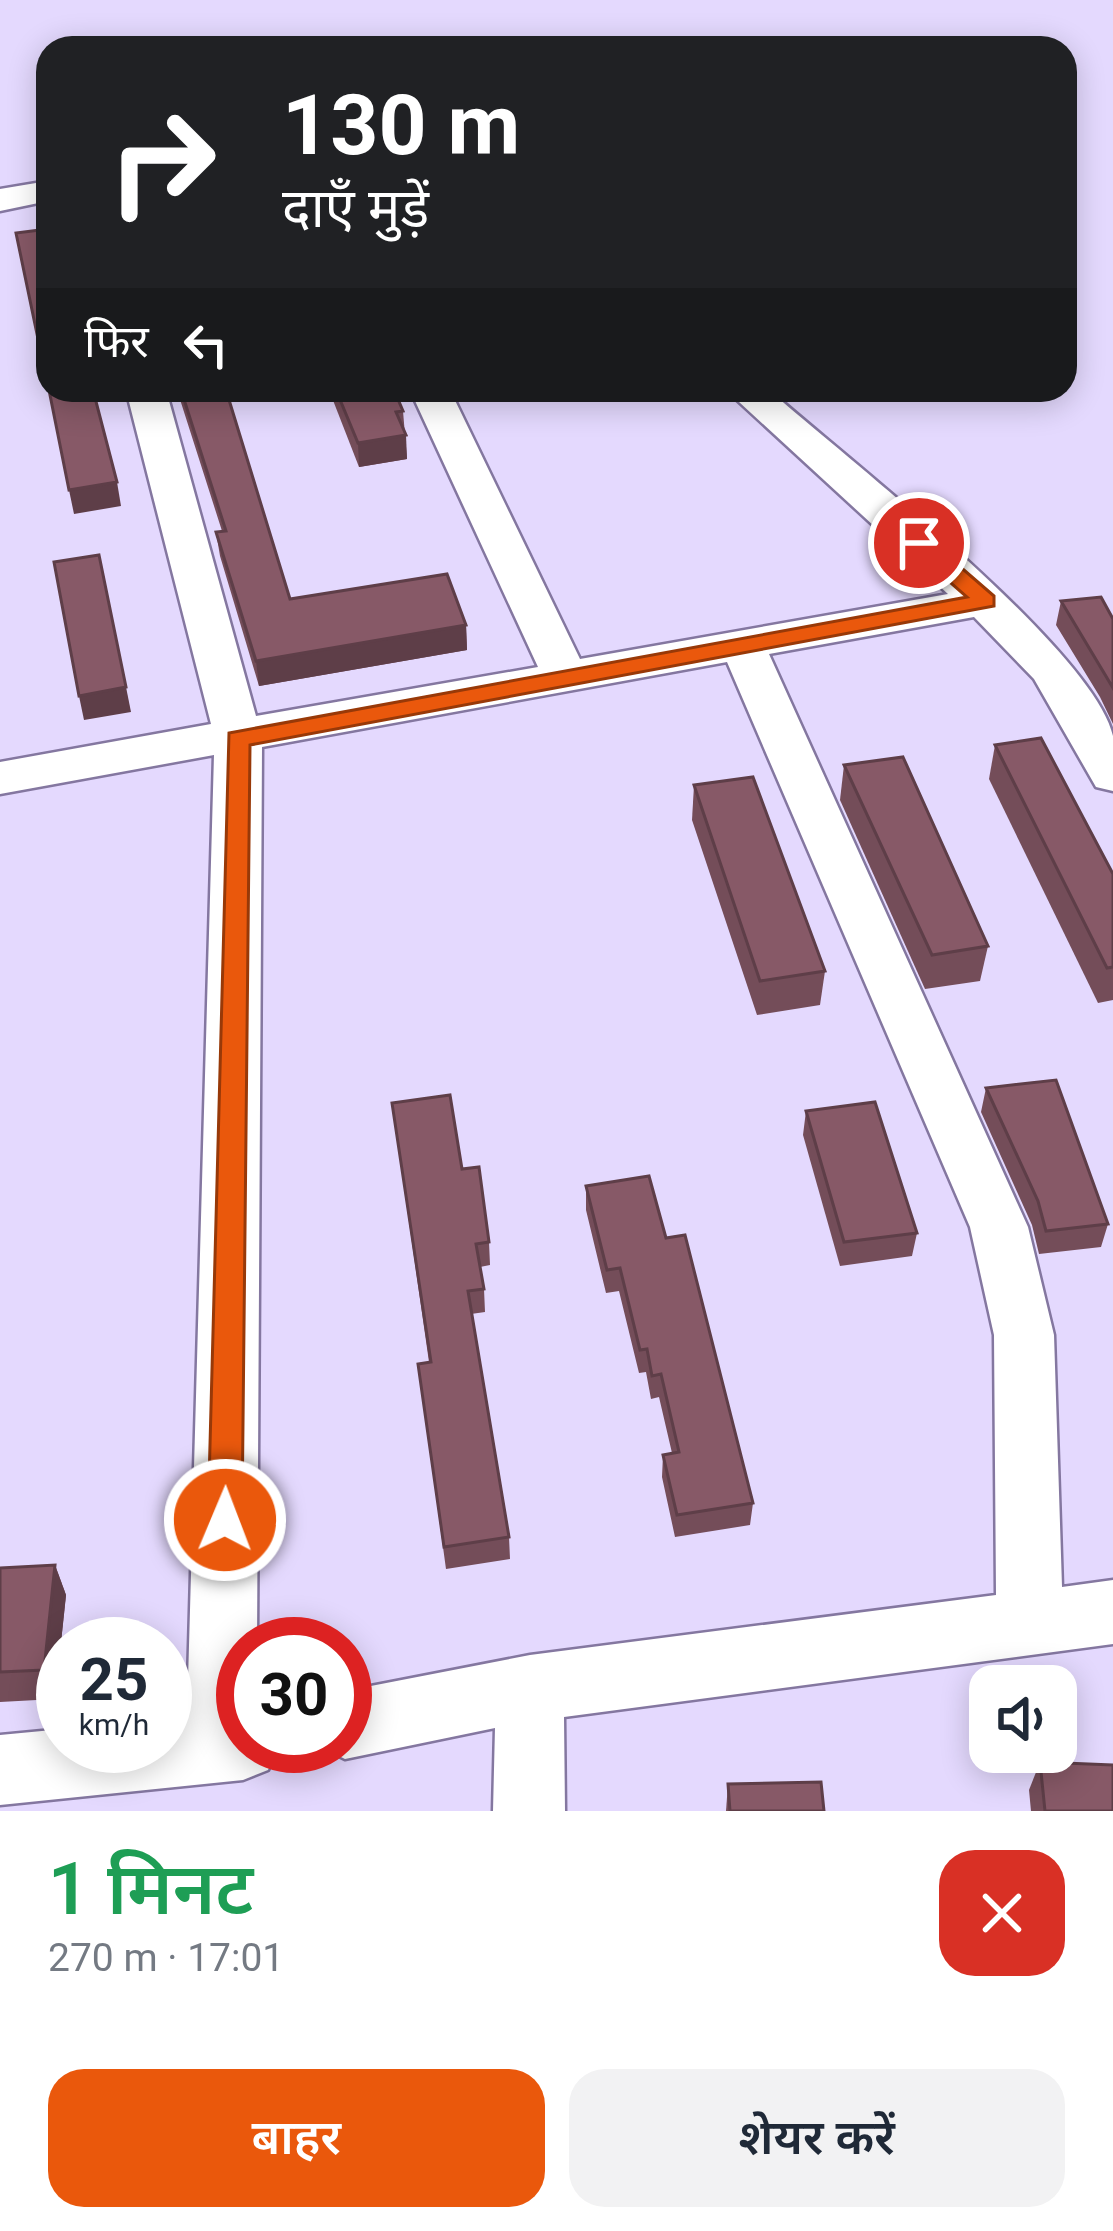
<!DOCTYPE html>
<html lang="hi">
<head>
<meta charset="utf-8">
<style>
  :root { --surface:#fff; --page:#f2f2f3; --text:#1f2937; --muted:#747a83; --accent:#ea580c }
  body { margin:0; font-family:Roboto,"Noto Sans Devanagari",sans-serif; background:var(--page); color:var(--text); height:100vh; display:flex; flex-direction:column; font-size:45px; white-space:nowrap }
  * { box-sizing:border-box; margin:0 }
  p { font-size:39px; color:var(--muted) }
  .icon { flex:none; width:66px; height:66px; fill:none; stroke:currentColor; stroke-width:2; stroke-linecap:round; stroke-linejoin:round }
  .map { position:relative; height:1811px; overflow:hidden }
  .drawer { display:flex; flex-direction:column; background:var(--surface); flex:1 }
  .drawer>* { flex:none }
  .guide { position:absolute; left:36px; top:36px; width:1041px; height:366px; border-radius:36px; box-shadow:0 6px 30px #0003; background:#202124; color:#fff; overflow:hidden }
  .controls { position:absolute; left:969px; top:1665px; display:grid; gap:24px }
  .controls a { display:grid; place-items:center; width:108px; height:108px; border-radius:24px; background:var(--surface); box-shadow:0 6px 30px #0003; font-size:60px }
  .speed { position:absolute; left:36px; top:1617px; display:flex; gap:24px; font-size:60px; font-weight:700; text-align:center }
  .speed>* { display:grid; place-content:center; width:156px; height:156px; border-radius:50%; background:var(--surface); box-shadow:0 6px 30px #0003; line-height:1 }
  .speed small { font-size:30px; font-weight:400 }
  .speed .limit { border:18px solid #d22; background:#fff; color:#111 }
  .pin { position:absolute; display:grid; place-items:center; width:102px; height:102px; color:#fff; margin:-51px; border:6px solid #fff; border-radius:50%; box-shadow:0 3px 12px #0007 }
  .me { position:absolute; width:132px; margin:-66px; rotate:1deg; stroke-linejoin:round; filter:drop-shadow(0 0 9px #0008) }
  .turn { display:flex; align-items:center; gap:42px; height:252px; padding:0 48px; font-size:54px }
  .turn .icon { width:156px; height:156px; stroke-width:2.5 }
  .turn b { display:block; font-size:84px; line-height:102px }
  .then { display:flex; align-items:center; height:114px; padding:0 48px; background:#0003; gap:24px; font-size:45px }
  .round { display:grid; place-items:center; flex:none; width:126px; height:126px; border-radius:36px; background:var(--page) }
  .overview { display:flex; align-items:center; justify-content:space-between; height:204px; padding:0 48px }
  h1 { font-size:72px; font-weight:600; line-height:90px; color:#1e9e55 }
  .button { display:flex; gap:24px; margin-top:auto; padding:24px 48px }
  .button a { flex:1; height:138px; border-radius:36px; background:var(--accent); color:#fff; font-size:48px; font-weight:600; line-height:138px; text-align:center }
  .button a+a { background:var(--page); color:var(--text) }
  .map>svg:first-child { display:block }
</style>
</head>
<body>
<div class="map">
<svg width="1113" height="1811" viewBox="0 0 1113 1811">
  <rect width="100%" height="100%" fill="#e4d9fe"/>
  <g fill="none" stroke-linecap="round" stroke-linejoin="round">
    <g stroke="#8477a0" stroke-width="5">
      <g id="minor">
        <path d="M48 181V201L0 211V189Z"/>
        <path d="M126 390H166L256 716 538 667 410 390H450L580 659 948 594 726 390H769C845 457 1093 649 1113 736 1113 752 1113 774 1113 791L1096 787 1034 679 974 617 769 654 1028 1227 1054 1335 1062 1587 1113 1580V1644L564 1717 565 1811H493L495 1728 345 1759 319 1746H345V1691L530 1655 996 1595 994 1335 970 1227 727 662 262 747 257 1644H243V1746H278L268 1770 243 1780 0 1805V1735L63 1729V1746H165V1719L187 1717 214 755 0 794V762L211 724Z"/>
      </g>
    </g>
    <use href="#minor" fill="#fff" fill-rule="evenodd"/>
  </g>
  <g fill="#744d59">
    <path d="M177 390H226L290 599 466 625 467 650 259 686 220 556 216 532 222 531Z"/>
    <path d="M329 390H394L403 411 407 459 359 467Z"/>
    <path d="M1061 601 1113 619V724L1100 697 1056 625Z"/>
    <path d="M995 745 1113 874V1000L1098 1003 989 779Z"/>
    <path d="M844 765 988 946 980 981 925 989 840 800Z"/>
    <path d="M694 785 825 971 820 1005 757 1015 692 820Z"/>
    <path d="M986 1088 1108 1224 1101 1247 1039 1254 1032 1225 981 1112Z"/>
    <path d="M392 1103 462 1169 489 1242 490 1265 480 1267 484 1289 485 1312 471 1314 509 1537 510 1559 446 1569 418 1364 429 1362Z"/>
    <path d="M806 1111 917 1233 912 1256 840 1266 803 1135Z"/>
    <path d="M586 1186 666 1238 753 1503 750 1525 675 1537 662 1477 663 1455 672 1453 659 1397 651 1399 646 1372 639 1373 619 1291 606 1293 586 1210Z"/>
    <path d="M55 1565 66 1595 55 1699 0 1702V1568Z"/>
    <path d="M1040 1762 1113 1811H1031L1029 1790Z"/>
    <path d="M728 1784 824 1811H726Z"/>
  </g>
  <g fill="#5e3e48">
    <path d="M406 435 407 459 359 467 358 443Z"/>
    <path d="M117 482 121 506 74 514 69 490Z"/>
    <path d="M466 625 467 650 259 686 256 661Z"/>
    <path d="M126 687 131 712 84 720 79 696Z"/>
    <path d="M55 1565 66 1595 55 1699 44 1670Z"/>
  </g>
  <g fill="#875967" stroke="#5e3e48" stroke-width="3">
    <path d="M48 229V387L16 233Z"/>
    <path d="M49 390H93L117 482 69 490Z"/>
    <path d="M181 390H226L290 599 447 574 466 625 256 661 216 532 226 531Z"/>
    <path d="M336 390H394L403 411 396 412 406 435 358 443Z"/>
    <path d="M99 555 126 687 79 696 54 562Z"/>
    <path d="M1101 597 1113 619V688L1061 601Z"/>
    <path d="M1041 738 1113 874V967L1107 968 995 745Z"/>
    <path d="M903 757 988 946 932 955 844 765Z"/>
    <path d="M753 777 825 971 760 981 694 785Z"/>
    <path d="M1056 1080 1108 1224 1046 1231 1038 1201 986 1088Z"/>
    <path d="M450 1095 462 1169 479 1167 489 1242 476 1244 484 1289 468 1291 509 1537 444 1547 418 1364 431 1362 392 1103Z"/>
    <path d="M875 1102 917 1233 844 1242 806 1111Z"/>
    <path d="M649 1176 666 1238 685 1235 753 1503 677 1515 663 1455 679 1452 661 1374 652 1376 647 1349 640 1350 620 1268 607 1270 586 1186Z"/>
    <path d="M55 1565 44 1670 0 1672V1568Z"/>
    <path d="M1040 1762 1113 1765V1811H1045Z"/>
    <path d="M821 1782 824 1811H730L728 1784Z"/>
  </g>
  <path fill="#ea580c" stroke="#983908" stroke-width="3" d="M911 538H927L994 596V606L250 745 242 1520 237 1531 225 1536 213 1531 208 1520 229 733 967 597 911 548Z"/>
</svg>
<div class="controls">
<a><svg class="icon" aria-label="sound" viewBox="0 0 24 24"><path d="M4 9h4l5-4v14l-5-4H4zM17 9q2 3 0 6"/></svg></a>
</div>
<div class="speed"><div>25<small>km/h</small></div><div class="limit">30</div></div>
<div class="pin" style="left:919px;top:543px;background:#d93025"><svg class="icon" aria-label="arrive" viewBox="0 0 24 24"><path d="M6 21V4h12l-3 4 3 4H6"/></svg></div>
<svg class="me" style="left:225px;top:1520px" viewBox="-20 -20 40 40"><circle r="17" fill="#ea580c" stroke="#fff" stroke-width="3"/><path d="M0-11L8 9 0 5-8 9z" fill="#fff"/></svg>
<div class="guide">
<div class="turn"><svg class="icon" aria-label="right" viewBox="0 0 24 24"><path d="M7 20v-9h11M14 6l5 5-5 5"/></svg><div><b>130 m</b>दाएँ मुड़ें</div></div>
<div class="then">फिर<svg class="icon" aria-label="left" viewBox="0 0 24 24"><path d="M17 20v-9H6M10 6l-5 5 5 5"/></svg></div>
</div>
</div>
<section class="drawer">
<div class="overview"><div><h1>1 मिनट</h1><p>270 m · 17:01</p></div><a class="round" style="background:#d93025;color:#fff"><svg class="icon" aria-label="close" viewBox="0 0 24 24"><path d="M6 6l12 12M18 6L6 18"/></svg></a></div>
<div class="button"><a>बाहर</a><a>शेयर करें</a></div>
</section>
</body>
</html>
